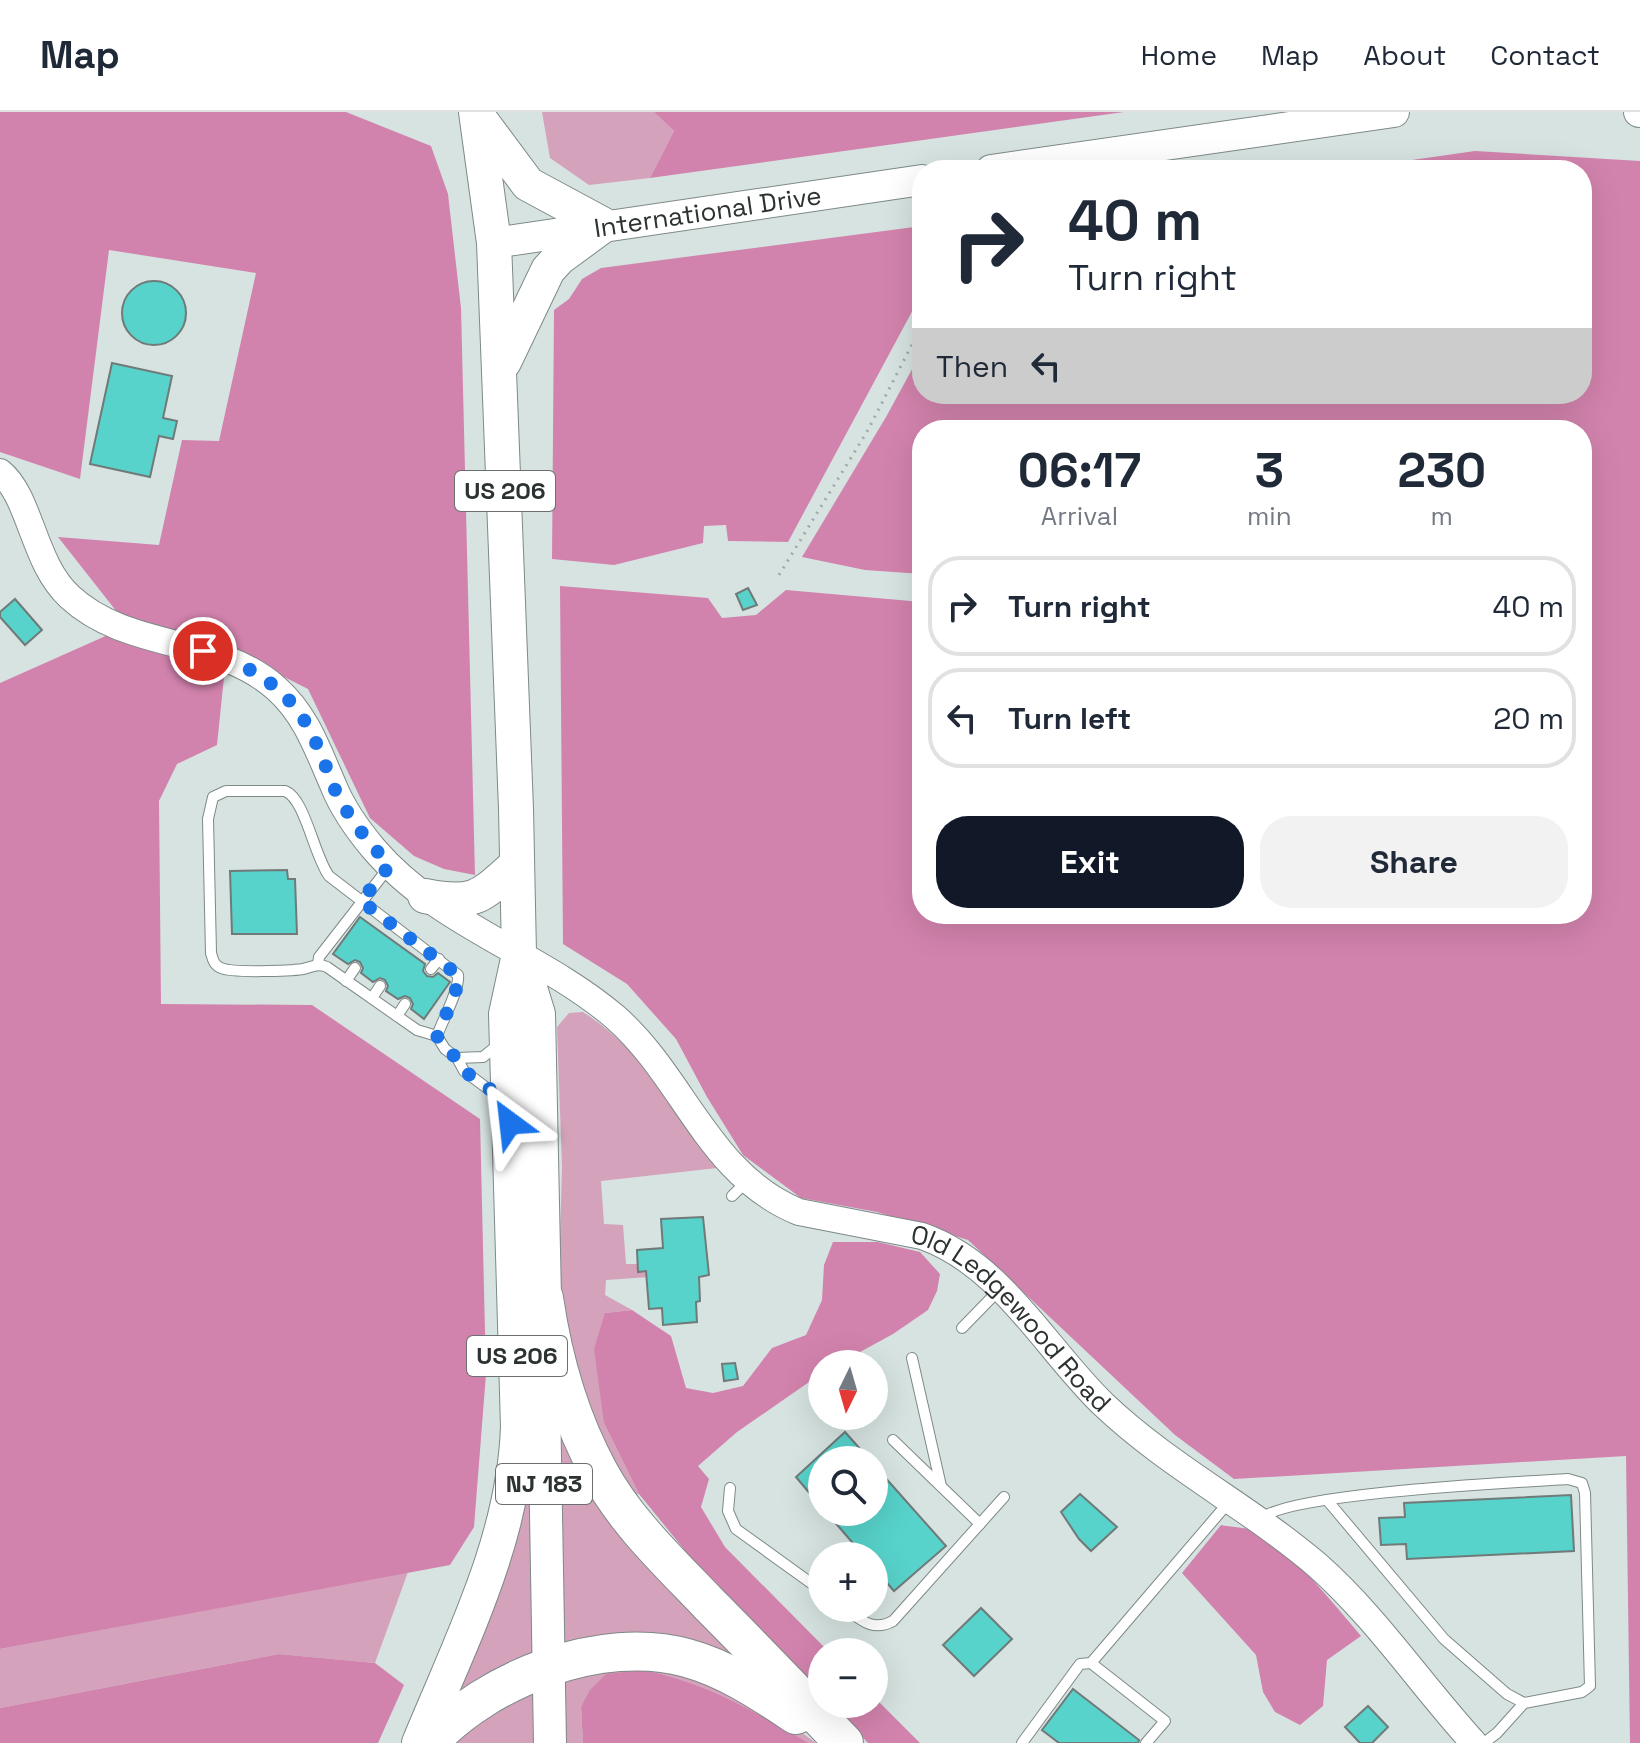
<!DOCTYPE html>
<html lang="en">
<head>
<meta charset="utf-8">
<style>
  :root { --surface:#fff; --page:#f2f2f3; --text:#1f2937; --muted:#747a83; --line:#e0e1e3; --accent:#111827 }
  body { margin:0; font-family:"Space Grotesk",sans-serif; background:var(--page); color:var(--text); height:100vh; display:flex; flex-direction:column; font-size:30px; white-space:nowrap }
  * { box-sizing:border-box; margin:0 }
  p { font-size:26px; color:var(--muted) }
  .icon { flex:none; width:44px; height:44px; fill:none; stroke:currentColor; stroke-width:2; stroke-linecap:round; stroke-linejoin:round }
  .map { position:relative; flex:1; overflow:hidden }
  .details { position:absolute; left:912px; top:308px; width:680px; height:504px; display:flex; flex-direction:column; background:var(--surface); border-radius:32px; box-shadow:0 8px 32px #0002 }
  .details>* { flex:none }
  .hud { position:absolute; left:912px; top:48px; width:680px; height:244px; border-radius:32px; box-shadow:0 8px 32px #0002; background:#fff; color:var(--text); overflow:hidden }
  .needle { width:52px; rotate:185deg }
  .controls { position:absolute; left:808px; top:1238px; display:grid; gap:16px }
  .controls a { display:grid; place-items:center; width:80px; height:80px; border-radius:50%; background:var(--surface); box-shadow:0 8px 32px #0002; font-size:40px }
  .pin { position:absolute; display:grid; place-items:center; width:68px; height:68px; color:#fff; margin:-34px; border:4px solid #fff; border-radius:50%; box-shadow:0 2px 8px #0007 }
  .me { position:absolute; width:88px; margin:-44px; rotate:330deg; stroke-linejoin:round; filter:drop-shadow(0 0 6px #0008) }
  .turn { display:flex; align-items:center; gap:28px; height:168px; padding:0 24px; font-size:36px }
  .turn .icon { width:104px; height:104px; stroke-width:2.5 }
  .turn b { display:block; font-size:56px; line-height:68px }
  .then { display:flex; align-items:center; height:76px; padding:0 24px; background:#0003; gap:16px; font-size:30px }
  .eta { display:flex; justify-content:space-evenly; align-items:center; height:136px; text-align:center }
  .eta b { font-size:48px; font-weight:800; line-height:56px }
  .button { display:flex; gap:16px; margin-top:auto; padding:16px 24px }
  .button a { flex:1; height:92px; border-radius:32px; background:var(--accent); color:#fff; font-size:32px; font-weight:800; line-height:92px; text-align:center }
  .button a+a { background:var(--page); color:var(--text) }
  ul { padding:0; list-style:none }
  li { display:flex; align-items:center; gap:24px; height:100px; margin:0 16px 12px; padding:0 8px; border:4px solid var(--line); border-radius:32px }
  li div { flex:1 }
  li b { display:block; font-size:30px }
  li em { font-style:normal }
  header { display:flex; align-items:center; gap:48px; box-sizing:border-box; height:112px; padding:0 40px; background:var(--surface); border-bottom:2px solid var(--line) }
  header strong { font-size:38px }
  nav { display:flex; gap:44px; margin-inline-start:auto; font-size:28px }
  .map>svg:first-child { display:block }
</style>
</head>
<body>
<header>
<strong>Map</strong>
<nav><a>Home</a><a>Map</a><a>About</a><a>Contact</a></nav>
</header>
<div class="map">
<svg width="1640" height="1631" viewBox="0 0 1640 1631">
  <rect width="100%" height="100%" fill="#d6e3e1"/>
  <g fill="#d4a2bb">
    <path d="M542 0H654L674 19 650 66 589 73 550 46Z"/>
    <path d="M583 900C641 937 679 999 717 1056L601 1069 604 1112 623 1113 626 1152H638L639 1160 664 1158V1164L606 1168 605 1183 632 1198 605 1201 604 1311 639 1382 628 1385 602 1344 569 1240 559 1163 562 1055 557 915 569 901Z"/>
    <path d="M558 1298 761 1563 564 1542Z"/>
    <path d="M530 1345 535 1550 454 1594Z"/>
    <path d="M408 1460 375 1551 279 1542 0 1596V1537Z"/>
    <path d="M665 1552 794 1615 816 1631H809C754 1599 707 1571 644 1558L581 1595 583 1631H561L562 1564Z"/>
    <path d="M535 1575 538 1631H444Z"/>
  </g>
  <g fill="#d283ad">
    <path d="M0 0H346L431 34 448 82 461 196 475 763 444 757 414 744 370 706 308 577 227 536 217 633 177 652 159 689 161 892 312 893 480 1007 486 1262 474 1415 450 1453 0 1537V571L128 514 58 425 159 433 182 328 219 329 256 161 109 138 80 367 0 340Z"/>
    <path d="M654 0H1124L650 66 674 19Z"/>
    <path d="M1475 39 1640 49V1631H1630L1626 1344 1234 1367 1175 1323 968 1128 877 1100 801 1086 743 1043 707 985 676 927 627 872 563 832 560 474 708 486 722 506 756 503 786 478 922 490V802H1582V318H922V462L865 458 802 445 886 305 922 239V282H1582V58H1342Z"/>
    <path d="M922 114V181L788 430 728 429 726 413 704 414 703 431 614 453 552 447 554 198 569 187 582 167 601 156Z"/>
    <path d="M833 1130H878L920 1140 940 1162 937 1179 928 1198 893 1222 838 1252H822V1261L737 1320 698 1354 709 1367 701 1395 725 1435 829 1540H822V1583L700 1457 639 1382 604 1311 594 1237 605 1201 632 1198 671 1224 686 1276 713 1281 743 1274 772 1236 806 1223 822 1188 824 1153Z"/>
    <path d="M1221 1413C1231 1415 1243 1415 1252 1418 1283 1428 1339 1498 1361 1524L1327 1548 1323 1594 1300 1613 1275 1600 1263 1580 1256 1543 1182 1461Z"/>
    <path d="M279 1542 375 1551 404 1573 378 1631H0V1596Z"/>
    <path d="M644 1558C707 1571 754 1599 809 1631H583L581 1595 590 1578 606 1562Z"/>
    <path d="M874 1585 920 1631H868L831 1592H874Z"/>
  </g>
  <g fill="#57d3cb" stroke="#6f7a79" stroke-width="2">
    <circle cx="154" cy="201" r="32"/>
    <path d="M112 251 172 264 163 306 177 309 173 327 159 324 150 365 90 352Z"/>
    <path d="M748 476 757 493 743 498 736 482Z"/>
    <path d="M15 487 42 518 25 533 0 505V500Z"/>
    <path d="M287 758 288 767H295L297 822H232L230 759Z"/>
    <path d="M360 805 425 852 423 859 427 864 433 865 438 861 450 870 424 907 411 897 413 892 410 886 405 884 398 887 386 879 388 874 385 868 380 866 373 870 361 861 363 856 360 850 355 848 348 852 333 842Z"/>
    <path d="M703 1105 709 1163 699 1165 700 1189 696 1190 697 1210 663 1213 662 1196 649 1197 646 1159 638 1160 637 1138 663 1136 661 1107Z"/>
    <path d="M735 1251 738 1267 724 1269 722 1252Z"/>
    <path d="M845 1320 870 1348H822V1396L796 1365Z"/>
    <path d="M874 1353 946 1434 894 1479 874 1456V1444H864L826 1400H874Z"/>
    <path d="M1080 1382 1117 1415 1091 1439 1079 1427 1061 1400Z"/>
    <path d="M1571 1383 1574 1439 1407 1447 1406 1432 1381 1433 1379 1406 1405 1405 1404 1391Z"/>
    <path d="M981 1496 1012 1527 974 1564 943 1533Z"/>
    <path d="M1073 1577 1139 1628 1138 1631H1059L1042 1618Z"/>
    <path d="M1368 1594 1388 1615 1372 1631H1360L1345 1615Z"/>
  </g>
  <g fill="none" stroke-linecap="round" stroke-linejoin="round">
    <g stroke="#7e8988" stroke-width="12">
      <g id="service">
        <path d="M318 852 319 845 389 755"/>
        <path d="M431 857 439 847"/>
        <path d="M346 869 355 856"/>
        <path d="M372 886 380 874"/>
        <path d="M397 904 405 892"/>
        <path d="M437 924C443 907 460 877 458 863L329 764C314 744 305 686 285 679H226L213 685 208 707 211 841C213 848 214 853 221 856 231 861 290 859 303 857 313 855 317 851 327 855L417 918 437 924 445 937 457 946"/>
        <path d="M498 933 483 945 457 946 464 959 499 985"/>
        <path d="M732 1084 747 1069"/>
        <path d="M962 1216 999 1178"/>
        <path d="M912 1246 941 1374"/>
        <path d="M893 1328 980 1412"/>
        <path d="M730 1376 728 1399 736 1417 822 1479"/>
        <path d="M1327 1388 1444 1527 1507 1582 1524 1591"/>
        <path d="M1260 1408C1280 1381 1522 1370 1568 1367L1582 1371 1585 1381 1590 1574 1582 1580 1524 1591 1497 1621 1484 1631"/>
        <path d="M845 1496C861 1508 873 1520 893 1509L1004 1385"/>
        <path d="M1091 1551 1228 1391"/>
        <path d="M1022 1631 1080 1552 1091 1551 1165 1609 1146 1631"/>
      </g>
    </g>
    <g stroke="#7e8988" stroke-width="28">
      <g id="tertiary">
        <path id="s1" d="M0 360C31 385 33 452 70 485 128 539 219 524 277 577 307 604 318 639 334 675 343 697 358 718 373 736 438 813 540 841 615 905 684 965 708 1063 799 1100L922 1124C1002 1152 1045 1236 1103 1292 1168 1354 1249 1395 1317 1453 1376 1505 1421 1573 1474 1631"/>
      </g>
    </g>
    <g stroke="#7e8988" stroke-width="32">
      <g id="secondary">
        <path d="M1639 0H1640"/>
        <path d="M991 58 1394 0"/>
        <path id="s2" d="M494 131 922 68"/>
      </g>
    </g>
    <g stroke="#7e8988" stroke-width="34">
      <path id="primary" d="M543 1230 550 1631"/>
    </g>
    <g stroke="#7e8988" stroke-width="36">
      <g id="trunk">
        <path d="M479 6 528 72 604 113 559 146 548 158 504 250"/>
        <path d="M425 784C476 794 481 784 517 752"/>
        <path d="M521 847 538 902 544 1186"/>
        <path d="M419 1631C461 1529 514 1427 518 1315L506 902 519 842 516 697 494 131 476 0"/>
      </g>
    </g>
    <g stroke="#7e8988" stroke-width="40">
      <g id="motorway">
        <path d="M544 1186C553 1248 569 1305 599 1360 626 1410 669 1450 708 1491 754 1537 799 1584 844 1631"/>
        <path d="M429 1631C486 1567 602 1522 687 1546 727 1557 761 1580 796 1603"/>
      </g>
    </g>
    <path stroke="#a0aaa9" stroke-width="3" stroke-dasharray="2 6" stroke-linecap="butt" d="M779 463 868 318 922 213"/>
    <use href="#service" stroke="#fff" stroke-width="10"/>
    <use href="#tertiary" stroke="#fff" stroke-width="26"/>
    <use href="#secondary" stroke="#fff" stroke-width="30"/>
    <use href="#primary" stroke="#fff" stroke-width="32"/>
    <use href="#trunk" stroke="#fff" stroke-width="34"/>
    <use href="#motorway" stroke="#fff" stroke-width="38"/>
  </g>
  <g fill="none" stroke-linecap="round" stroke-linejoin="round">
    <path stroke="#1a73e8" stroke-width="14" stroke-dasharray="0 25.2" d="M203 539C256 554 295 581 317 633 326 652 331 672 341 690 355 713 371 734 390 753L361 789 458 863C460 877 443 907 437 924L445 937 457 946 464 959 498 983 510 1011"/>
  </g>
  <g text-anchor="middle" stroke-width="8" stroke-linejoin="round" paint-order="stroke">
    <g fill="#fff" stroke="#6b6f6f" stroke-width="2">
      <rect x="455" y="359" width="100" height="40" rx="6"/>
      <rect x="467" y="1224" width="100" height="40" rx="6"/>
      <rect x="496" y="1352" width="96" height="40" rx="6"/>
    </g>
    <g font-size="24" font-weight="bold" fill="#2c3131">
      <text x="505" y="387">US 206</text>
      <text x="517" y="1252">US 206</text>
      <text x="544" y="1380">NJ 183</text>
    </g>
    <g font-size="26" fill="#2c3131" stroke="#fff">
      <text dy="9" stroke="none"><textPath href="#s2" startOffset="216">International Drive</textPath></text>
      <text dy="9" stroke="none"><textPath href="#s1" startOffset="1376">Old Ledgewood Road</textPath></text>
    </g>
  </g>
</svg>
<div class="controls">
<a><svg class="needle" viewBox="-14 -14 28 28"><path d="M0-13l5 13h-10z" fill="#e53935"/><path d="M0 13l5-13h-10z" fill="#747a83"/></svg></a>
<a><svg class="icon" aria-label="search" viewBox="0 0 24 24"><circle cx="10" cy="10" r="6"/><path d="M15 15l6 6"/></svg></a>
<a>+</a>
<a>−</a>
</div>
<div class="pin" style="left:203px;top:539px;background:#d93025"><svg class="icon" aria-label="arrive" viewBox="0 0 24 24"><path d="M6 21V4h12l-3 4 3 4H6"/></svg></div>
<svg class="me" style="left:510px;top:1011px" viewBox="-20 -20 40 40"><path d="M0-17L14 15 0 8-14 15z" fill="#1a73e8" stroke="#fff" stroke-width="4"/></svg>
<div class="hud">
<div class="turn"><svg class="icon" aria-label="right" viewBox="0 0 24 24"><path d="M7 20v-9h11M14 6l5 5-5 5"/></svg><div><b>40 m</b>Turn right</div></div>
<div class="then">Then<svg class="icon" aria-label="left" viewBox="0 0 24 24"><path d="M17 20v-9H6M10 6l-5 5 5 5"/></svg></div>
</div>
<section class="details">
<div class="eta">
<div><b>06:17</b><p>Arrival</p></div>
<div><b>3</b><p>min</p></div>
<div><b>230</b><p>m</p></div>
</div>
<ul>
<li><svg class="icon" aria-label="right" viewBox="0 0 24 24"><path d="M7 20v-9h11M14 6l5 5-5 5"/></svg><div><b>Turn right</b></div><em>40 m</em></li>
<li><svg class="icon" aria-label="left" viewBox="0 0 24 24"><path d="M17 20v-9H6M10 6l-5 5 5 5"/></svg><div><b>Turn left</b></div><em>20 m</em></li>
</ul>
<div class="button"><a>Exit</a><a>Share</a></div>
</section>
</div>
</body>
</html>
